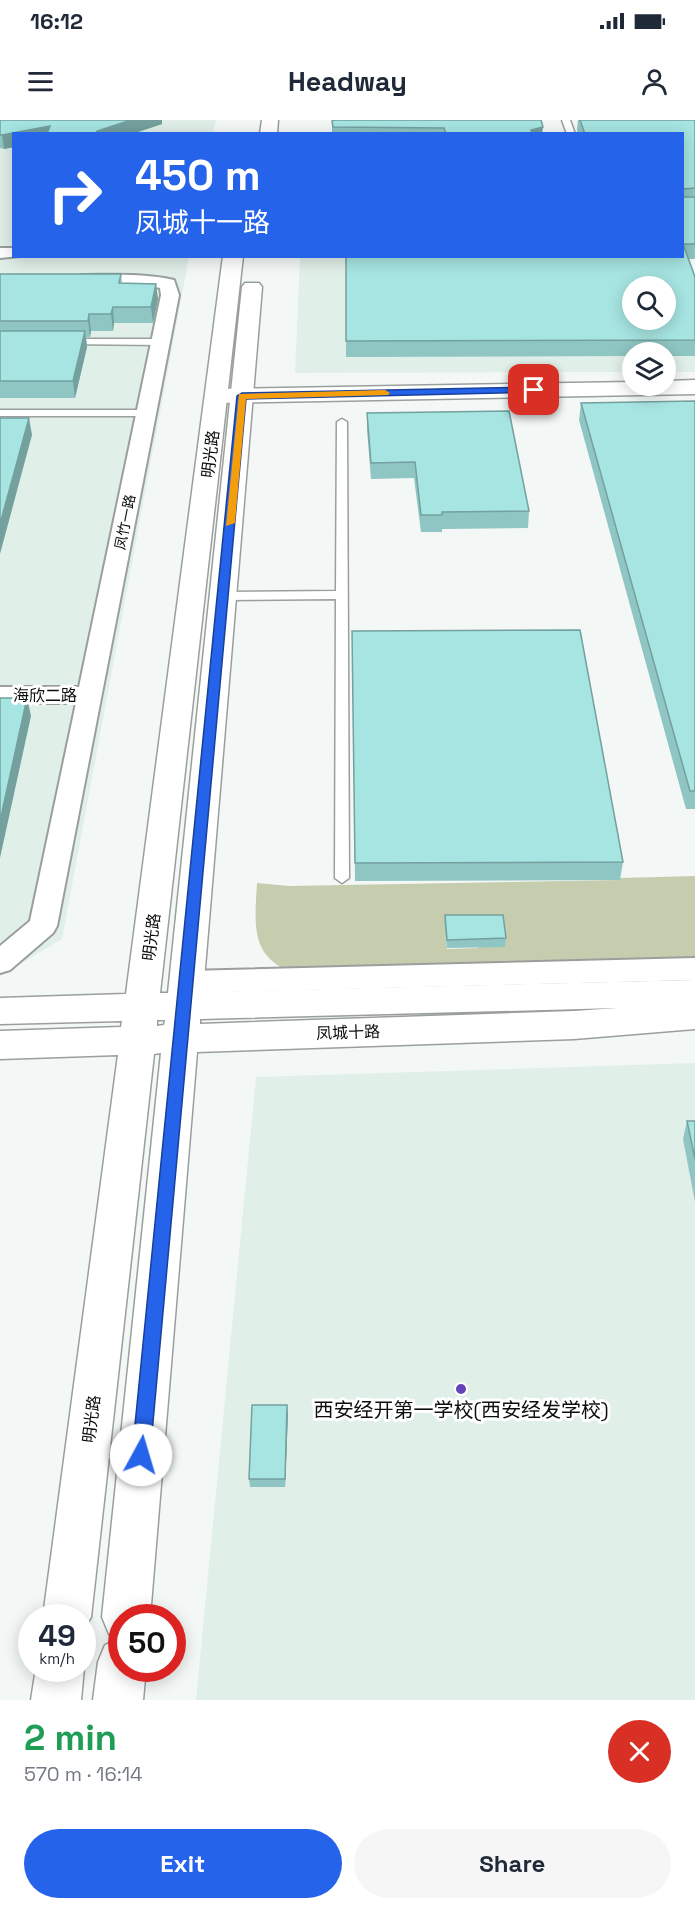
<!DOCTYPE html>
<html lang="en">
<head>
<meta charset="utf-8">
<style>
  :root { --surface:#fff; --page:#f6f6f7; --text:#1f2937; --muted:#747a83; --accent:#2563eb }
  body { margin:0; font-family:"Space Grotesk","Noto Sans SC",sans-serif; background:var(--page); color:var(--text); height:100vh; display:flex; flex-direction:column; font-size:22px; white-space:nowrap }
  * { box-sizing:border-box; margin:0 }
  p { font-size:20px; color:var(--muted) }
  .icon { flex:none; width:33px; height:33px; fill:none; stroke:currentColor; stroke-width:2; stroke-linecap:round; stroke-linejoin:round }
  .map { position:relative; height:1580px; overflow:hidden }
  .side { display:flex; flex-direction:column; background:var(--surface); flex:1 }
  .side>* { flex:none }
  .guide { position:absolute; left:12px; top:12px; width:672px; height:126px; border-radius:0px; box-shadow:0 3px 15px #0003; background:#2563eb; color:#fff; overflow:hidden }
  .buttons { position:absolute; left:622px; top:156px; display:grid; gap:12px }
  .buttons a { display:grid; place-items:center; width:54px; height:54px; border-radius:50%; background:var(--surface); box-shadow:0 3px 15px #0003; font-size:30px }
  .speed { position:absolute; left:18px; top:1484px; display:flex; gap:12px; font-size:30px; font-weight:700; text-align:center }
  .speed>* { display:grid; place-content:center; width:78px; height:78px; border-radius:50%; background:var(--surface); box-shadow:0 3px 15px #0003; line-height:1 }
  .speed small { font-size:15px; font-weight:400 }
  .speed .limit { border:9px solid #d22; background:#fff; color:#111 }
  .pin { position:absolute; display:grid; place-items:center; width:51px; height:51px; color:#fff; margin:-26px; border-radius:12px; box-shadow:0 3px 9px #0006 }
  .me { position:absolute; width:66px; margin:-33px; rotate:6deg; stroke-linejoin:round; filter:drop-shadow(0 0 4px #0008) }
  .turn { display:flex; align-items:center; gap:21px; height:126px; padding:0 24px; font-size:27px }
  .turn .icon { width:78px; height:78px; stroke-width:2.5 }
  .turn b { display:block; font-size:42px; line-height:51px }
  .round { display:grid; place-items:center; flex:none; width:63px; height:63px; border-radius:32px; background:var(--page) }
  .overview { display:flex; align-items:center; justify-content:space-between; height:102px; padding:0 24px }
  h1 { font-size:36px; font-weight:700; line-height:45px; color:#1e9e55 }
  .button { display:flex; gap:12px; margin-top:auto; padding:12px 24px }
  .button a { flex:1; height:69px; border-radius:36px; background:var(--accent); color:#fff; font-size:24px; font-weight:700; line-height:69px; text-align:center }
  .button a+a { background:var(--page); color:var(--text) }
  .status { display:flex; justify-content:space-between; align-items:center; height:42px; padding:0 30px; background:var(--surface); direction:ltr }
  .status svg { height:16px; fill:currentColor }
  header { display:flex; justify-content:space-between; align-items:center; height:78px; padding:0 24px; background:var(--surface); font-size:27px; font-weight:700 }
  .map>svg:first-child { display:block }
</style>
</head>
<body>
<div class="status"><b>16:12</b><svg viewBox="0 0 49 12"><path d="M0 12V9h3v3zM5 12V6h3v6zM10 12V3h3v9zM15 12V0h3v12zM26 1h20v11H26zM47 4h2v5h-2z"/></svg></div>
<header><svg class="icon" aria-label="menu" viewBox="0 0 24 24"><path d="M4 6h16M4 12h16M4 18h16"/></svg>Headway<svg class="icon" aria-label="person" viewBox="0 0 24 24"><circle cx="12" cy="8" r="4"/><path d="M4 21q1-7 8-7t8 7"/></svg></header>
<div class="map">
<svg width="695" height="1580" viewBox="0 0 695 1580">
  <rect width="100%" height="100%" fill="#f3f8f6"/>
  <g fill="#e1efe9" fill-rule="evenodd">
    <path d="M0 0H216L213 13 14 14V136L189 137 62 819 0 856Z"/>
    <path d="M682 136 695 166V252H666V232H633V252L295 253 300 137ZM633 166H666V200H633Z"/>
    <path d="M695 943V1580H196L256 957Z"/>
  </g>
  <path fill="#c6cdaf" fill-rule="evenodd" d="M695 756V845L293 852C249 838 255 801 257 763L289 766 620 760V758ZM444 803H475L478 828 447 829Z"/>
  <g fill="none" stroke-linecap="round" stroke-linejoin="round">
    <g stroke="#9a9f9d" stroke-width="3">
      <g id="service">
        <path d="M562 0H570L575 14H567Z"/>
        <path d="M66 219H161L166 222 161 225 63 224V220Z"/>
        <path d="M0 290H147L152 293 147 296H0Z"/>
        <path d="M342 299 347 302 349 758 342 763 335 758 336 479 223 480 217 476 223 472 336 471 337 302Z"/>
      </g>
    </g>
    <g stroke="#9a9f9d" stroke-width="4">
      <g id="minor">
        <path d="M0 128H14V136H20L0 138Z"/>
        <path d="M83 155C114 155 144 153 174 160L179 175 57 806 53 813 10 850 0 853V826L30 801 76 583H0V567H79L161 175 160 168 146 165 77 164 74 160 77 156Z"/>
        <path d="M695 838V860L188 873 177 870 173 862 177 854 188 851Z"/>
      </g>
    </g>
    <g stroke="#9a9f9d" stroke-width="3">
      <path id="tertiary" d="M695 260V274L217 283 209 281 206 276 209 271 217 269 633 262V266H666V261Z"/>
    </g>
    <g stroke="#9a9f9d" stroke-width="3">
      <g id="secondary">
        <path d="M262 0H278L277 14H260Z"/>
        <path d="M223 136H243L160 873H168L242 167 245 163H259L262 167 203 872 695 860V909L574 919 197 932 150 1497H122V1548H146L143 1580H93L98 1542 105 1525 120 1518 109 1514 102 1497 161 933 154 934 91 1497 82 1514V1497H43L118 935 0 939V911L121 907 122 901 0 904V878L126 874ZM617 888 574 891 200 904V899ZM157 900H165L164 905 157 906Z"/>
        <path d="M82 1544 84 1548 81 1580H31L36 1548H82Z"/>
      </g>
    </g>
    <use href="#service" fill="#fff" fill-rule="evenodd"/>
    <use href="#minor" fill="#fff" fill-rule="evenodd"/>
    <use href="#tertiary" fill="#fff" fill-rule="evenodd"/>
    <use href="#secondary" fill="#fff" fill-rule="evenodd"/>
  </g>
  <g fill="#8fc5c2">
    <path d="M0 0 162 4 132 14H14V27L4 29 0 28Z"/>
    <path d="M578 0H695V139H689L695 157V236H666V232H633V236L346 237V136H682V14H578L577 10Z"/>
    <path d="M332 1 542 14H332Z"/>
    <path d="M0 154H121L122 163 158 179 153 203H114L113 211H91L90 217H86L87 227 75 278H0Z"/>
    <path d="M695 281V689H686L579 300 581 283Z"/>
    <path d="M367 293 529 391 528 408 442 409V412H421L414 358 371 359 367 310Z"/>
    <path d="M352 511 623 742 620 760 355 761Z"/>
    <path d="M445 795 506 818 505 827 447 828 444 804Z"/>
    <path d="M687 1001H695V1082L683 1019Z"/>
    <path d="M288 1294 285 1367H250L249 1359Z"/>
  </g>
  <g fill="#74a09e">
    <path d="M131 0H162V4L132 14H96L97 11Z"/>
    <path d="M50 6 51 14H14V27L4 29 2 15Z"/>
    <path d="M543 7 542 14H530L531 10Z"/>
    <path d="M156 164 158 179 153 203 151 187Z"/>
    <path d="M113 187 114 203 113 211 111 194Z"/>
    <path d="M89 194 91 211 90 217 88 201Z"/>
    <path d="M85 211 87 227 75 278 73 261Z"/>
    <path d="M29 298 32 315 0 434V404Z"/>
    <path d="M27 578 31 596 0 738V701Z"/>
    <path d="M287 1285 288 1294 285 1367V1359Z"/>
  </g>
  <g fill="#a6e5e2" stroke="#74a09e" stroke-width="1.5" fill-rule="evenodd">
    <path d="M0 0H131L97 11 96 14H47L50 6 2 15H0Z"/>
    <path d="M334 0H541L543 7 531 10 532 14H446L444 8 333 7 332 1Z"/>
    <path d="M580 0H695V68L683 69V77H695V124H683L695 157V220L346 221V136H682V14H585ZM633 166H666V200H633Z"/>
    <path d="M0 154H121L119 163 156 164 151 187H113L111 194H89L88 201H0Z"/>
    <path d="M0 211H85L73 261H0Z"/>
    <path d="M695 281V671H690L581 283Z"/>
    <path d="M509 291 529 391 442 392V395H421L415 342 371 343 367 293Z"/>
    <path d="M0 298H29L0 404Z"/>
    <path d="M580 510 623 742 355 743 352 511Z"/>
    <path d="M0 578H27L0 701Z"/>
    <path d="M445 795H503L506 818 447 820Z"/>
    <path d="M687 1001H695V1039Z"/>
    <path d="M252 1285H287L285 1359H249Z"/>
  </g>
  <path fill="#2563eb" stroke="#184099" stroke-width="1.5" d="M534 267 538 268V272L246 279 150 1335 148 1341 141 1344 135 1341 132 1335 237 276 242 273Z"/>
  <path fill="#f59e0b" d="M385 270 390 273 388 275 246 279 235 403 226 406 239 274Z"/>
  <circle fill="#6743bb" stroke="#fff" stroke-width="2" cx="461" cy="1269" r="6"/>
  <g text-anchor="middle" stroke-width="6" stroke-linejoin="round" paint-order="stroke">
    <g font-size="14" fill="#0c0e0d" stroke="#fff">
      <text transform="translate(125 402) rotate(-79)" y="5">凤竹一路</text>
    </g>
    <g font-size="16" fill="#0c0e0d" stroke="#fff">
      <text transform="translate(210 334) rotate(-83)" y="6">明光路</text>
      <text x="45" y="581">海欣二路</text>
      <text transform="translate(151 817) rotate(-83)" y="6">明光路</text>
      <text transform="translate(348 912) rotate(-2)" y="6">凤城十路</text>
      <text transform="translate(91 1299) rotate(-83)" y="6">明光路</text>
    </g>
    <g font-size="20" fill="#0c0e0d" stroke="#fff">
      <text x="461" y="1297">西安经开第一学校(西安经发学校)</text>
    </g>
  </g>
</svg>
<div class="buttons">
<a><svg class="icon" aria-label="search" viewBox="0 0 24 24"><circle cx="10" cy="10" r="6"/><path d="M15 15l6 6"/></svg></a>
<a><svg class="icon" aria-label="layers" viewBox="0 0 24 24"><path d="M12 4l9 5-9 5-9-5zM3 14l9 5 9-5"/></svg></a>
</div>
<div class="speed"><div>49<small>km/h</small></div><div class="limit">50</div></div>
<div class="pin" style="left:534px;top:270px;background:#d93025"><svg class="icon" aria-label="arrive" viewBox="0 0 24 24"><path d="M6 21V4h12l-3 4 3 4H6"/></svg></div>
<svg class="me" style="left:141px;top:1335px" viewBox="-20 -20 40 40"><circle r="19" fill="#fff"/><path d="M0-13L10 11 0 6-10 11z" fill="#2563eb"/></svg>
<div class="guide">
<div class="turn"><svg class="icon" aria-label="right" viewBox="0 0 24 24"><path d="M7 20v-9h11M14 6l5 5-5 5"/></svg><div><b>450 m</b>凤城十一路</div></div>
</div>
</div>
<section class="side">
<div class="overview"><div><h1>2 min</h1><p>570 m · 16:14</p></div><a class="round" style="background:#d93025;color:#fff"><svg class="icon" aria-label="close" viewBox="0 0 24 24"><path d="M6 6l12 12M18 6L6 18"/></svg></a></div>
<div class="button"><a>Exit</a><a>Share</a></div>
</section>
</body>
</html>
